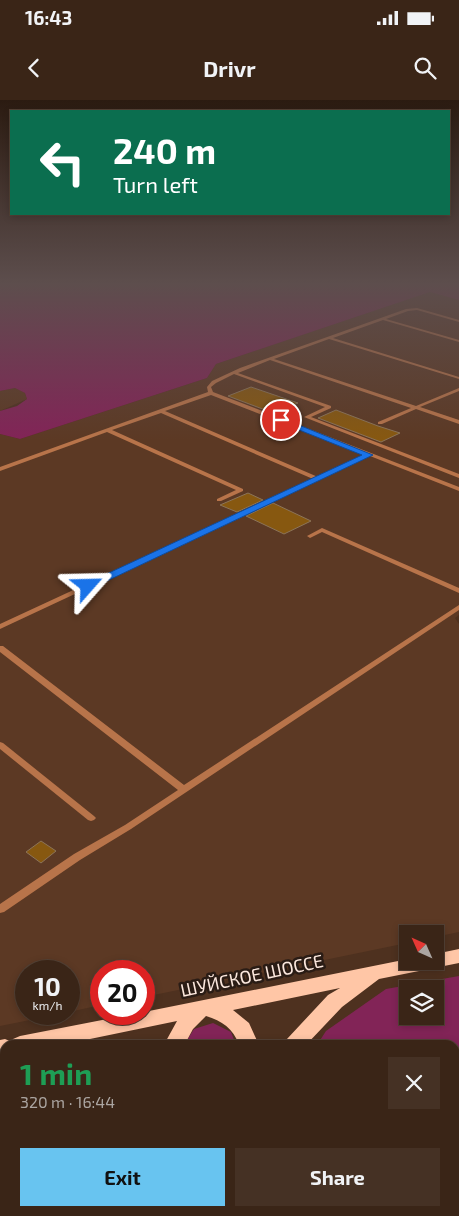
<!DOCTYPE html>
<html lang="en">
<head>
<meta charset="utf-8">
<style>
  :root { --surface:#3a2517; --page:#453124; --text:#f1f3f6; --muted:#aba5a1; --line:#544236; --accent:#68c4f0 }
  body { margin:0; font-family:"Exo 2",sans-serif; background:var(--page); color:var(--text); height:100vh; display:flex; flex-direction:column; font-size:19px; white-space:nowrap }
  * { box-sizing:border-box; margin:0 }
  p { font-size:16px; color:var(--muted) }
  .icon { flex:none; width:28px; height:28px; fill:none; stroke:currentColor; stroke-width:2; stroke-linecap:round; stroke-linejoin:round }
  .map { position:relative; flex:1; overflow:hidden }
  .details { position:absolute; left:0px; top:940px; width:460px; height:176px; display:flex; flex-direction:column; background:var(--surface); border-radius:15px 15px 0 0; box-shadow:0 2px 8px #0003,0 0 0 1px var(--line) }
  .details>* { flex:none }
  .top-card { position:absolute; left:10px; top:10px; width:440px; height:105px; border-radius:0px; box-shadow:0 2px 8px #0003,0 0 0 1px var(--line); background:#0b6e4f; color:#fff; overflow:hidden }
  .needle { width:32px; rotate:315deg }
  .tools { position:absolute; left:399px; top:825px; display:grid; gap:10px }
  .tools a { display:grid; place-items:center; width:45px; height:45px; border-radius:0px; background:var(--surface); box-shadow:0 2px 8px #0003,0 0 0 1px var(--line); font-size:25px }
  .speed { position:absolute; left:15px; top:860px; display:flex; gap:10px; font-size:25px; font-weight:700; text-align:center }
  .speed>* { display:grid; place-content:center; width:65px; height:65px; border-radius:50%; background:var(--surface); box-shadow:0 2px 8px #0003,0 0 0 1px var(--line); line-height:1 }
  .speed small { font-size:12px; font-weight:400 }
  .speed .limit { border:8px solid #d22; background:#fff; color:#111 }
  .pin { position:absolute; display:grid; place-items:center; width:42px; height:42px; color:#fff; margin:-21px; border:2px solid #fff; border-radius:50%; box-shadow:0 1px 5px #0007 }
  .me { position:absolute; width:55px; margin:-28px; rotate:65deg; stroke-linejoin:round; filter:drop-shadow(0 0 4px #0008) }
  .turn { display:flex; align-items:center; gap:18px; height:105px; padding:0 20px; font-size:22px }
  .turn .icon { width:65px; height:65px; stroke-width:2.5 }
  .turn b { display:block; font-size:35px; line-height:42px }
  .round { display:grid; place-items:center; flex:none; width:52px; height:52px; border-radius:0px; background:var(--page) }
  .overview { display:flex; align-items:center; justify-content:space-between; height:85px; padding:0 20px }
  h1 { font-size:30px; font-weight:700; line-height:38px; color:#1e9e55 }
  .primary-button { display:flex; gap:10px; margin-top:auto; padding:10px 20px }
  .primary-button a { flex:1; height:58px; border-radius:0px; background:var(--accent); color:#111; font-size:20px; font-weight:700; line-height:58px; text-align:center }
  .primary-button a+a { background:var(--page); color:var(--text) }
  .status { display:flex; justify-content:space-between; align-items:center; height:35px; padding:0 25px; background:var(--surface); direction:ltr }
  .status svg { height:14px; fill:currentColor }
  header { display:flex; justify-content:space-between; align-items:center; height:65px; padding:0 20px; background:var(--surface); font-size:22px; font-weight:700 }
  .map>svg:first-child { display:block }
</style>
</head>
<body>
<div class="status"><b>16:43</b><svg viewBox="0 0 49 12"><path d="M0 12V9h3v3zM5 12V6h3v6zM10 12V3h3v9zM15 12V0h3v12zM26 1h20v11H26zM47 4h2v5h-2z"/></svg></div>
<header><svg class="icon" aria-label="back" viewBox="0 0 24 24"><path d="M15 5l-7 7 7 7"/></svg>Drivr<svg class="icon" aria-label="search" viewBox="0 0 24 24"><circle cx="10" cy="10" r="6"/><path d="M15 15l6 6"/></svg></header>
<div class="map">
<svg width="459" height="1116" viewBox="0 0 459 1116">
  <rect width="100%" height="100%" fill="#4e311f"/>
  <g fill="#5c3924">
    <path d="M430 192 459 200V515L455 518 459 524V832L435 837V834H408L407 843 144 897V871H101V905L69 912V871H26V914H60L0 926V334L20 339 207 278 216 264Z"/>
    <path d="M15 288 25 293 27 299 0 311V291Z"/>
  </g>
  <g fill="#822457" fill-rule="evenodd">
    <path d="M0 184H459V200L430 192 216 264 207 278 20 339 0 334V311L17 306 27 299 25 293 15 288 0 291Z"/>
    <path d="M459 876V981L455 982V945H317L326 931 386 889ZM408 889H435V916H408Z"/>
    <path d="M213 923 231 932 236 945H184L194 929Z"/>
    <path d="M5 977V1111H206V1116H0V978Z"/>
    <path d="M455 1023 459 1034V1108L455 1109Z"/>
    <path d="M253 1111H448L433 1116H257L253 1115Z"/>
  </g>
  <g fill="#875810" stroke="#8c7458">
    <path d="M251 287 298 303 288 307 299 311 284 317 228 296Z"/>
    <path d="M336 310 378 326 400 333 381 342 318 318Z"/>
    <path d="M248 393 263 400 237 412 220 405Z"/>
    <path d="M273 403 311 421 284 434 246 416Z"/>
    <path d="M41 741 56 751 41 763 26 752Z"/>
  </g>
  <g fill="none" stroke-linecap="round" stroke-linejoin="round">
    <g stroke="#927869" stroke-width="4" stroke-dasharray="4 5.5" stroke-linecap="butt">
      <path d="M0 1076 5 1075"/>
      <path d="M64 1116 72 1111"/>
    </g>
    <g fill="#b8744a" fill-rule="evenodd">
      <path d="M417 208 459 220V222L417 210 408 211 386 219 459 240V242L383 220 333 238 459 277V279L329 239 274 259 416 306 459 288V291L420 307 459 320V324L416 309 382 324H378V322L411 308 270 260 238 273 331 306V308L311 317 459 374V378L304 317 325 307 234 274 216 283 211 287 213 292 459 387V391L370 356 0 529V524L313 379 161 313 112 330 243 389V391L221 401H217V399L236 390 107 332 0 371V367L208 292 207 287 212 281 240 268 406 209ZM211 295 365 355 318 377 165 311Z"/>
      <path d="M322 428 459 488V493L322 432 310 438 307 436Z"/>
      <path d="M459 505V510L131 729 80 760 4 812 0 813V804L74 754 125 725 178 690 0 552V546H3L184 685Z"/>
      <path d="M0 642 3 643 94 716 96 718 94 720 91 721 88 720 0 649Z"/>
    </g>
    <g fill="#ffc6a6" fill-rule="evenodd">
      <path d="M459 849V863L379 879 342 907 306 945H284L287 939 328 895 340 888 233 910 249 923 259 945H239C233 928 222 921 206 916L193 929 186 942 187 945H167L166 941 177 921 90 939 93 945H5V957L0 958V940L5 939 12 942 13 939 20 936 133 914H144V912L408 859V861H435V854Z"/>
      <path d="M214 1111H236L237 1116H215Z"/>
    </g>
  </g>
  <linearGradient id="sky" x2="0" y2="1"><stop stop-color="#2b1b11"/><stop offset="0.54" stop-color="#5d4e4d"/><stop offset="1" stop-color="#5d4e4d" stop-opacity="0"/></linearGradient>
  <rect width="459" height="340" fill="url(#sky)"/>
  <path fill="#1a73e8" stroke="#114b97" d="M279 319H284L373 355 92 488H85V484L362 355 279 322Z"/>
  <g text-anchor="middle" stroke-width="5" stroke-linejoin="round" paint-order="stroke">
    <g font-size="18" fill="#fce8de" stroke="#2a1c15">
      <text transform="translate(252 876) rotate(-12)" y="6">ШУЙСКОЕ ШОССЕ</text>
    </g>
  </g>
</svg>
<div class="tools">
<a><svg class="needle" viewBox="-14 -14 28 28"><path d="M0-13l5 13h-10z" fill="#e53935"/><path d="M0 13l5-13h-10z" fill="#aba5a1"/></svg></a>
<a><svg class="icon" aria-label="layers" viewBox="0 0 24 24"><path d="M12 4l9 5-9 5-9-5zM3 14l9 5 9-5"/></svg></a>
</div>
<div class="speed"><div>10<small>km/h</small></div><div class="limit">20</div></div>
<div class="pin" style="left:281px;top:320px;background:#d93025"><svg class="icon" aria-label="arrive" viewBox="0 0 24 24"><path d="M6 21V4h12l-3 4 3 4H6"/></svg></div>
<svg class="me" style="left:88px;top:486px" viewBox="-20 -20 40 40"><path d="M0-17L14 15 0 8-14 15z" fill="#1a73e8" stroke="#fff" stroke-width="4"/></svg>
<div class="top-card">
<div class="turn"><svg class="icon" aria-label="left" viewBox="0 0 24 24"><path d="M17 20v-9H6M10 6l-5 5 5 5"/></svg><div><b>240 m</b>Turn left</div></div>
</div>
<section class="details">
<div class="overview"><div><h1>1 min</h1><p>320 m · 16:44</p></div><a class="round"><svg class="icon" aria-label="close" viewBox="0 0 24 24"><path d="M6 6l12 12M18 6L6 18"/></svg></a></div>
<div class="primary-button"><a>Exit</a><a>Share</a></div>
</section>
</div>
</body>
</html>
